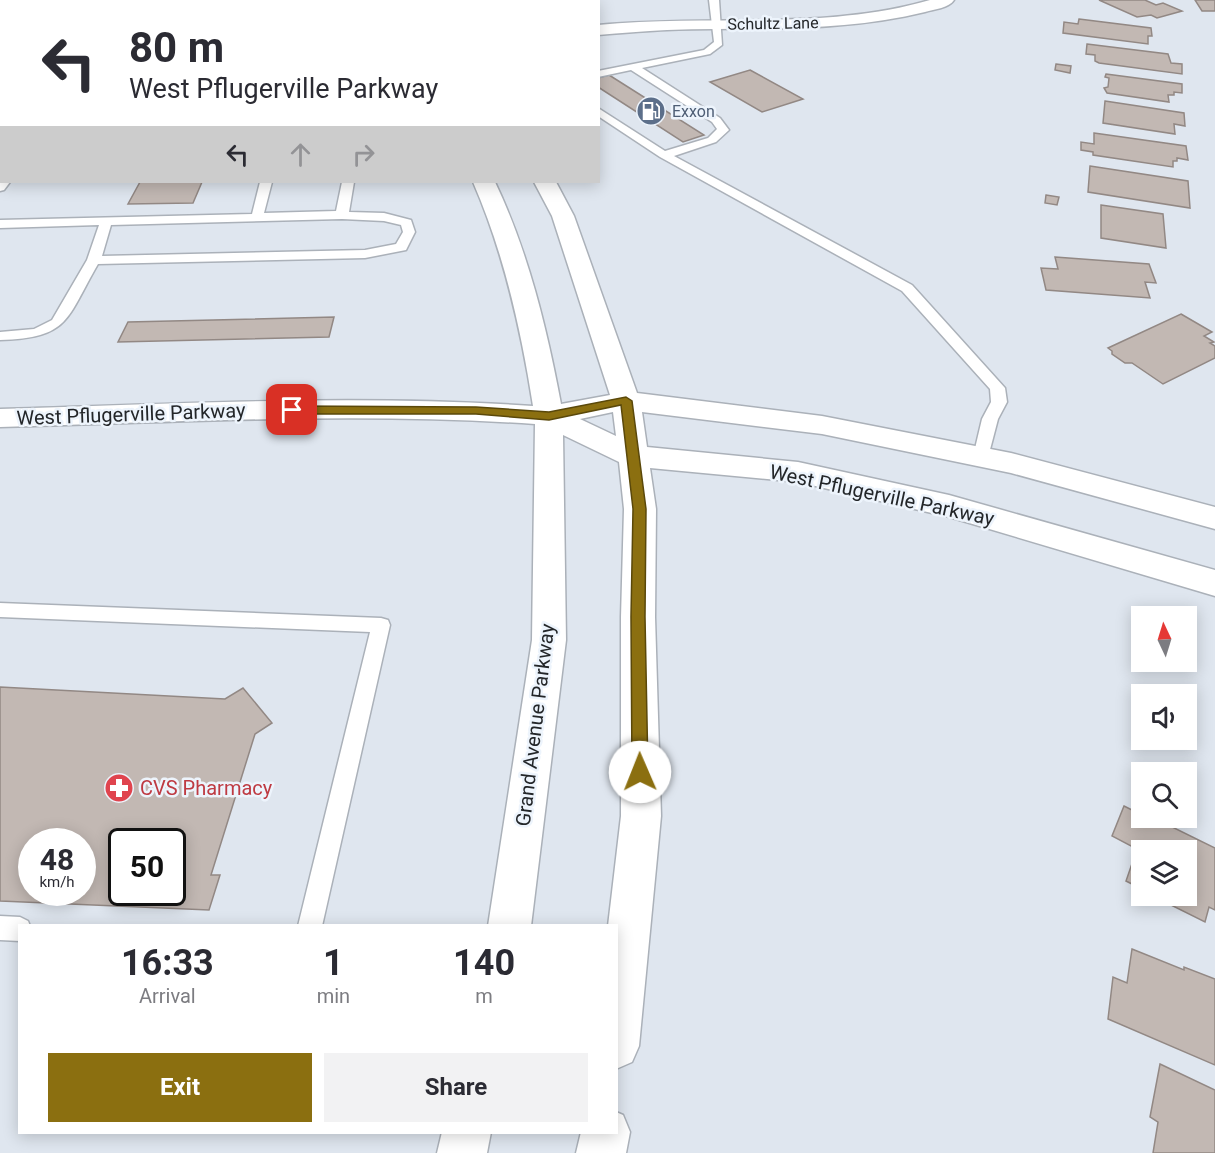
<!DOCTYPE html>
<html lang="en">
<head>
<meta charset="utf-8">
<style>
  :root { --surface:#fff; --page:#f2f2f3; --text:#2b2b33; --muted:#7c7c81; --accent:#8b6f10 }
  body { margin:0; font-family:Roboto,sans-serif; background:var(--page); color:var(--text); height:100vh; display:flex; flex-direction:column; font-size:22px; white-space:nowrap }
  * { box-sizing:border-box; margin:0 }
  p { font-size:20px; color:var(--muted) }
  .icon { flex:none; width:33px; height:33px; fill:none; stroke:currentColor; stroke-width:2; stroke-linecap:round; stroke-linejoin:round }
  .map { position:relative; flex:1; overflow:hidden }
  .panel { position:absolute; left:18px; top:924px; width:600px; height:210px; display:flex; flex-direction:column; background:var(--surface); border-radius:0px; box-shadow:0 3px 15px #0003 }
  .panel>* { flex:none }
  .hud { position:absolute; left:0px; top:0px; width:600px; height:183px; box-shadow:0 3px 15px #0003; background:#fff; color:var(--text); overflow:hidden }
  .needle { width:39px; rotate:356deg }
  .buttons { position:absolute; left:1131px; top:606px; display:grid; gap:12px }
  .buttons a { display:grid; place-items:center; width:66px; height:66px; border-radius:0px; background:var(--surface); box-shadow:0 3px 15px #0003; font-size:30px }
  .speed { position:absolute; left:18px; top:828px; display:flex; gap:12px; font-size:30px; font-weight:700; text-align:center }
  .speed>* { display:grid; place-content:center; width:78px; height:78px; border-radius:50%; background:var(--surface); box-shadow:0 3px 15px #0003; line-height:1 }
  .speed small { font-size:15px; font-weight:400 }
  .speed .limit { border:3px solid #111; border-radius:9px; background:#fff; color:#111 }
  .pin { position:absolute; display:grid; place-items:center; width:51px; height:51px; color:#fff; margin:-26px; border-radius:12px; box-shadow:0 3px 9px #0006 }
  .me { position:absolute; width:66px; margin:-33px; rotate:359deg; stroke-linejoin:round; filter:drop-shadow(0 0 4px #0008) }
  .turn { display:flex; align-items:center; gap:21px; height:126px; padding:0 30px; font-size:27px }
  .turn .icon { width:78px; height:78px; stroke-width:2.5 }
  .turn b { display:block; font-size:42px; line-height:51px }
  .lanes { display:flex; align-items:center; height:57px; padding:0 30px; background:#0003; justify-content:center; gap:30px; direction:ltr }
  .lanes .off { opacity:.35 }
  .eta { display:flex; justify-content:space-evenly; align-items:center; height:102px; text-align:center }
  .eta b { font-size:36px; font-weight:700; line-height:42px }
  .primary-button { display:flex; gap:12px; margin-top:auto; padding:12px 30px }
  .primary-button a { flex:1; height:69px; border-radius:0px; background:var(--accent); color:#fff; font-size:24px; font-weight:700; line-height:69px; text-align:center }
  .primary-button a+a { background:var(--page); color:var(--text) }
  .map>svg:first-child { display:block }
</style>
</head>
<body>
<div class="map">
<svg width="1215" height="1153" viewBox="0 0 1215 1153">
  <rect width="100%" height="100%" fill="#dfe6ef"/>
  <g fill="#c2b8b3" stroke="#928884" stroke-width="1.5" fill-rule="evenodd">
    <path d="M1099 0H1145L1156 5 1163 3 1182 11 1157 18 1151 15 1137 17Z"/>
    <path d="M1195 0H1215V11H1202Z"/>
    <path d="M1079 19 1151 28 1152 36H1148V44L1063 33 1064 22 1078 24Z"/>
    <path d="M1087 44 1168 54 1171 63 1182 64V74L1099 63 1095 61V55L1086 54Z"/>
    <path d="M1056 64 1071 66 1070 73 1055 70Z"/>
    <path d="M750 70 803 99 762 112 710 82Z"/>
    <path d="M1106 74 1182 84V93L1174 92V95H1168L1169 102 1107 93 1104 88 1108 87 1109 78 1105 77Z"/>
    <path d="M609 75 704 135 683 142 598 87V78Z"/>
    <path d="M1105 101 1184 113 1185 126 1174 124 1175 134 1103 123Z"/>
    <path d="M1094 133 1186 146 1188 160 1177 158V161H1173V167L1093 155V152L1081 150V142L1094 144Z"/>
    <path d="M1090 166 1188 181 1190 208 1088 192Z"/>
    <path d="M140 182H202L193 203 128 204Z"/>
    <path d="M1046 195 1059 197 1057 205 1045 203Z"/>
    <path d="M1101 205 1163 214 1166 248 1101 238Z"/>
    <path d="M1055 257 1149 264 1156 283 1145 282 1150 298 1046 290 1041 268 1058 269Z"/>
    <path d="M1181 314 1212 332 1204 336 1214 342 1210 343 1215 346V358L1163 384 1132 363H1125L1112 354V351L1108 348Z"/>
    <path d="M334 317 329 337 118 342 128 322Z"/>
    <path d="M0 687 225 699 243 688 272 723 255 734 211 875H220L209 910 0 901ZM32 842H82V892H32ZM122 842H172V892H122Z"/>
    <path d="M1124 806 1142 815V818H1154L1215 848V910L1209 907 1205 922 1153 896H1186V850H1142V889L1126 881 1137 849 1112 836Z"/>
    <path d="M1132 949 1184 970V967L1215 979V1065L1108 1019 1113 977 1127 983Z"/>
    <path d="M1160 1064 1215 1090V1153H1153L1158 1122 1150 1117Z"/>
  </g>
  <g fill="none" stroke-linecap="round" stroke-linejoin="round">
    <g stroke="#abb1b9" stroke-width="3">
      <g id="lane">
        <path d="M465 0H475L476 2H467Z"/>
        <path d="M551 0H561V2H552Z"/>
        <path d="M709 0H719L722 45 710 54 642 68 720 118 729 130 716 142 674 156 912 285 1005 388 1007 402 998 419 987 461H975L973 457 982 419 991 402 990 389 902 291 660 157 598 116V108L665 151 708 138 717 129 712 122 631 70 598 77V71L704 50 714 42Z"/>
        <rect x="0" y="43" width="2" height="6"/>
        <path d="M0 68H2L0 75Z"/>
        <path d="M0 179 10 182 4 190 0 191Z"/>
        <path d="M260 182H272L264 213 336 211 342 182H354L349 212 384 213 411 220 415 232 406 250 365 258 98 264C66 319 70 338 0 340V332L34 329 52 320 87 260 99 225 0 228V220L252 214ZM342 219 384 221 401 225 403 232 396 244 365 250 102 256 111 225Z"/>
        <path d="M0 603 381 618 388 620 390 625 322 926H298L370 632 0 617Z"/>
        <path d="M0 916 20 917 28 921 30 926H20V941L0 940Z"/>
      </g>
    </g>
    <g stroke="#abb1b9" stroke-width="3">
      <g id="secondary">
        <path d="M352 0H368L369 2H352Z"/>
        <path d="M398 0H414L415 2H398Z"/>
        <path d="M930 0H954C949 8 935 9 925 12 841 33 753 27 667 30 644 31 621 33 598 35V25C708 14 824 31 930 0Z"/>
        <path d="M473 182H495C528 251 547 329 561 404L610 395 552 216 534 182H556L574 216 637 393 822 416 1011 453 1215 507V529L1011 473 822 434 642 412 647 447 798 462 949 495 1215 570V596L949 517 798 482 650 468 656 509 655 617 661 816 639 1046 632 1062 616 1069V926H608L621 816V617L624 509 619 462 563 435 566 640 531 926H488L532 640 535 424C357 412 178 422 0 427V409C177 404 356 394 533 406 521 329 504 253 473 182ZM613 412 616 436 580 419Z"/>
        <path d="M616 1112 623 1115 630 1132 626 1153H576L581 1132H616Z"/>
        <path d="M442 1132H491L487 1153H437Z"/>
      </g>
    </g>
    <use href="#lane" fill="#fff" fill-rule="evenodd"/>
    <use href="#secondary" fill="#fff" fill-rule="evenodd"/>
  </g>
  <path fill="#8b6f10" stroke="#5a480a" stroke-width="1.5" d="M626 397 632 401 646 509 645 617 648 772 646 777 640 779 634 777 632 772 631 617 633 509 621 405 549 420 476 414H292L286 410 292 406 476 407 549 412Z"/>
  <defs>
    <g id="fuel-disc" transform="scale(1.5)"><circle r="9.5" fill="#5c6f8a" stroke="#edf4fc"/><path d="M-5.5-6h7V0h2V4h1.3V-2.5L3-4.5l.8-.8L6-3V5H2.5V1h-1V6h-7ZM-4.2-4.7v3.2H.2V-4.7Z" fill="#fff"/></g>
    <g id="pharmacy-disc" transform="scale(1.5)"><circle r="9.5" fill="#e0444e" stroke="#edf4fc"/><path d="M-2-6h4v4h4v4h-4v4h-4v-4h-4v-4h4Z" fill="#fff"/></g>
  </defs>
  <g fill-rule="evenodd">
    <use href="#fuel-disc" x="651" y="111"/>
    <use href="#pharmacy-disc" x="119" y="788"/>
  </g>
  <g text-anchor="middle" stroke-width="5" stroke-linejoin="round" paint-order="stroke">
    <g font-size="16" fill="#232629" stroke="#edf4fc">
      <text transform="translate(773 23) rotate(-1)" y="6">Schultz Lane</text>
    </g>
    <g font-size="16" fill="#4e5e75" stroke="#edf4fc" text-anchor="start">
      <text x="672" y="117">Exxon</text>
    </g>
    <g font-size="20" fill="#232629" stroke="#edf4fc">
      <text transform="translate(131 414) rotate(-2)" y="7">West Pflugerville Parkway</text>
      <text transform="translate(882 495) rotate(12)" y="7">West Pflugerville Parkway</text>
      <text transform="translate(535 725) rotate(-83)" y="7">Grand Avenue Parkway</text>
    </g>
    <g font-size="20" fill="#be3a42" stroke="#edf4fc" text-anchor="start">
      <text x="140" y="795">CVS Pharmacy</text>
    </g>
  </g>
</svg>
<div class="buttons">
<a><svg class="needle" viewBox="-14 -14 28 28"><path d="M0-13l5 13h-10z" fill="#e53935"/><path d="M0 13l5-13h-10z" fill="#7c7c81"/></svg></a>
<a><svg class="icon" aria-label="sound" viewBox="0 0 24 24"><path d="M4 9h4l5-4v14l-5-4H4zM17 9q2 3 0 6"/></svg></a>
<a><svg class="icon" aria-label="search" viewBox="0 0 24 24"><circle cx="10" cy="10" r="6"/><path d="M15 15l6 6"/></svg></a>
<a><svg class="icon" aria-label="layers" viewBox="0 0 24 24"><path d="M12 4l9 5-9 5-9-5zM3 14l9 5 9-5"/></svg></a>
</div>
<div class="speed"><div>48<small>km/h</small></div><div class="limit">50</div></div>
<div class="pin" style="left:292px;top:410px;background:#d93025"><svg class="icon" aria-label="arrive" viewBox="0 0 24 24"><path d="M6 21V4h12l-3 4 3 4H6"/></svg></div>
<svg class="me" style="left:640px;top:772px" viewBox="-20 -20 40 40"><circle r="19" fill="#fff"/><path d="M0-13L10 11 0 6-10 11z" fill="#8b6f10"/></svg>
<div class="hud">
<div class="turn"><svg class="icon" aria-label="left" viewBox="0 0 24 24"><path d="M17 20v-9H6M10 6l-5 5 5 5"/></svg><div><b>80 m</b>West Pflugerville Parkway</div></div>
<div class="lanes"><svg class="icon" aria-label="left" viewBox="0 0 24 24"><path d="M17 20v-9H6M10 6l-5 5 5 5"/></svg><svg class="icon off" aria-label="ahead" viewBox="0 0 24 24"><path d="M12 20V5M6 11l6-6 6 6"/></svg><svg class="icon off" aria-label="right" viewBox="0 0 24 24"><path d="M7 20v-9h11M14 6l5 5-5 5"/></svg></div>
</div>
<section class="panel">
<div class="eta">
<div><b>16:33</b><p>Arrival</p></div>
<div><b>1</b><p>min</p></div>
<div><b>140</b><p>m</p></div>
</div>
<div class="primary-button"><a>Exit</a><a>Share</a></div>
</section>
</div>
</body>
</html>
